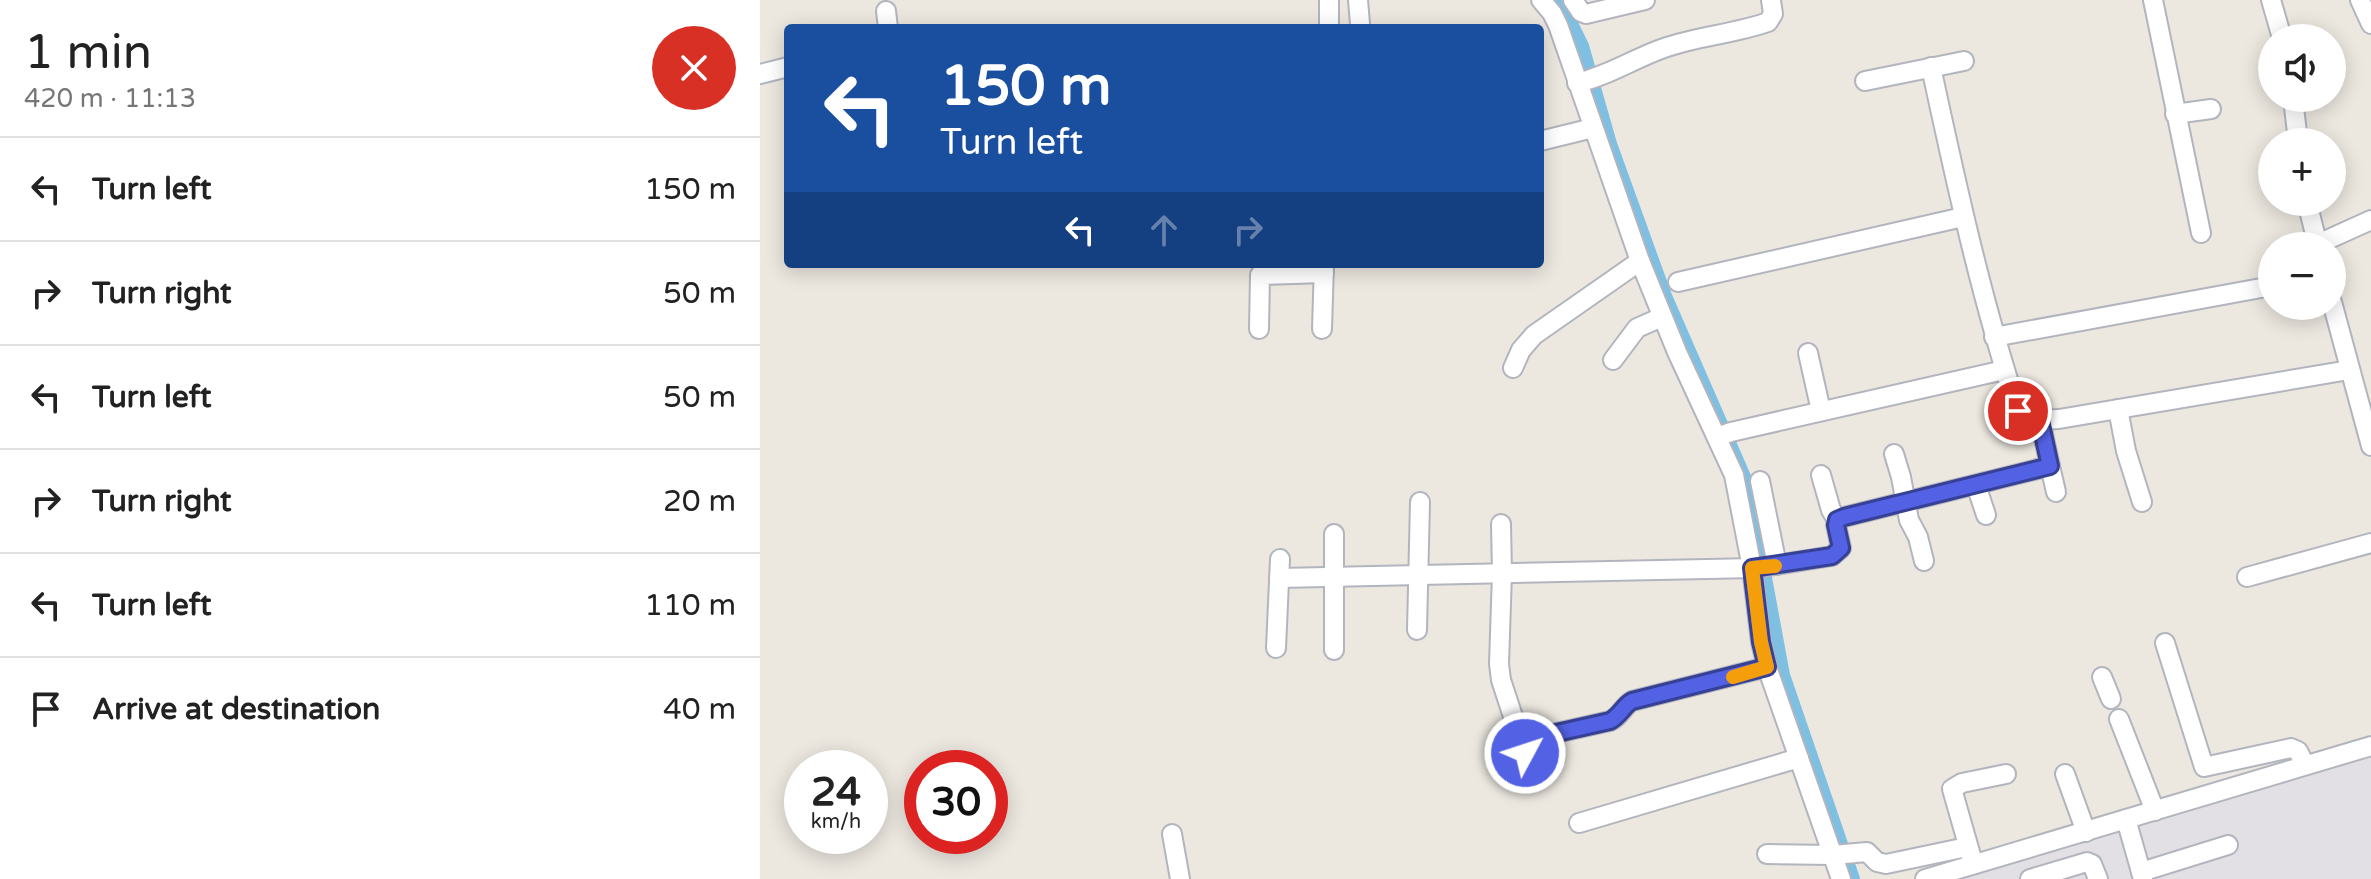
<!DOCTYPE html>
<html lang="en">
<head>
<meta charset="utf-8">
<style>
  :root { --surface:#fff; --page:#f2f2f2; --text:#222; --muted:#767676; --line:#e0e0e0 }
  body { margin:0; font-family:"Varela Round",sans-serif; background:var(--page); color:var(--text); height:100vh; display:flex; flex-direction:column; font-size:30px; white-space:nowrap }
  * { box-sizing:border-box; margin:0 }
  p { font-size:26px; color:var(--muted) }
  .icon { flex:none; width:44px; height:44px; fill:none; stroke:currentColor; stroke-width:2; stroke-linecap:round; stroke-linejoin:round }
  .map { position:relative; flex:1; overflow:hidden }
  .side { display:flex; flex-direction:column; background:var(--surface); width:760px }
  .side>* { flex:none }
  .hud { position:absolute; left:24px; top:24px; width:760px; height:244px; border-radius:8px; box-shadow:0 4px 20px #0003; background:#1a4fa0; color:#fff; overflow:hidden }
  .buttons { position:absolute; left:1498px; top:24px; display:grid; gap:16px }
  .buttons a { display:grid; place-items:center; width:88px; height:88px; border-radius:50%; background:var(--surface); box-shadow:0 4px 20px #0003; font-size:40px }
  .speed { position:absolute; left:24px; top:750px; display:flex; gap:16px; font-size:40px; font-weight:700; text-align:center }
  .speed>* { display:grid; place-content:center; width:104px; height:104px; border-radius:50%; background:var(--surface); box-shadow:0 4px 20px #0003; line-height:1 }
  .speed small { font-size:20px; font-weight:400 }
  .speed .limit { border:12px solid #d22; background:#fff; color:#111 }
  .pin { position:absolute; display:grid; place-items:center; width:68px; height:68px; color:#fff; margin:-34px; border:4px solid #fff; border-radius:50%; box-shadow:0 2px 8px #0007 }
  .me { position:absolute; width:88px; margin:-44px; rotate:50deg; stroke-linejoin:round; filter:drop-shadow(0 0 6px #0008) }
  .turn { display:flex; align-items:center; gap:28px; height:168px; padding:0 24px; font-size:36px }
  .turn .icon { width:104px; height:104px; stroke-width:2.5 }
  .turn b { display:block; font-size:56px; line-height:68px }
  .lanes { display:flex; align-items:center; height:76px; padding:0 24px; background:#0003; justify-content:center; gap:40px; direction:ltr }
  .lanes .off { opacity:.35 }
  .round { display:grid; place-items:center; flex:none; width:84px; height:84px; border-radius:42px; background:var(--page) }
  .headline { display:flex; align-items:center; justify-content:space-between; height:136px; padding:0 24px }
  h1 { font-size:48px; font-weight:600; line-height:60px }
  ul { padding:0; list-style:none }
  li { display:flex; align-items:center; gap:24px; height:104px; padding:0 24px; border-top:2px solid var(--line) }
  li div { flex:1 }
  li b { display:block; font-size:30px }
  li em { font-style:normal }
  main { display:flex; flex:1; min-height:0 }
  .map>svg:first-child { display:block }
</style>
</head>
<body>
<main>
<section class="side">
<div class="headline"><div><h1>1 min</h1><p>420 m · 11:13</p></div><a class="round" style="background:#d93025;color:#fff"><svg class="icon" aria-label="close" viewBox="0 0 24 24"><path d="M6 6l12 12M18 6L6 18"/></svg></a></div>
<ul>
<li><svg class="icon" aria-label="left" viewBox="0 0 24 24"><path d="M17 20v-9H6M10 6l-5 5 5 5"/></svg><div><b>Turn left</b></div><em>150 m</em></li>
<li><svg class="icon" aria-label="right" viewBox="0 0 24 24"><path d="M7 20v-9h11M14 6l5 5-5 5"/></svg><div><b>Turn right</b></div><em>50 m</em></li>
<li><svg class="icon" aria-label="left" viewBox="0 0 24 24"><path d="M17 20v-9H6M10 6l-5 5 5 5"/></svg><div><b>Turn left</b></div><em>50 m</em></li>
<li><svg class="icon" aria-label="right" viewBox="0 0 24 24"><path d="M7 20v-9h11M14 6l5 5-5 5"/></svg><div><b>Turn right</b></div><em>20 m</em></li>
<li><svg class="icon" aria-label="left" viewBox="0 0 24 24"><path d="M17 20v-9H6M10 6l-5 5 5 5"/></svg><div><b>Turn left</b></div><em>110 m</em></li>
<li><svg class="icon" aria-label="arrive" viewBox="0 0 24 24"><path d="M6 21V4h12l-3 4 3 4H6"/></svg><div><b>Arrive at destination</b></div><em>40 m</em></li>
</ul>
</section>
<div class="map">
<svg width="1611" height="879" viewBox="0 0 1611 879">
  <rect width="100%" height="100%" fill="#ece8e0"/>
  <path fill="#e2dfe5" d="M1611 758V879H1177Z"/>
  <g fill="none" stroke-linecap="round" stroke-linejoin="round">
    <path stroke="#7fbfe1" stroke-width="14" d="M795 0 803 7 822 46 850 144 905 296 988 486 1023 675 1093 879"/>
    <g stroke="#b3b5be" stroke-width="22">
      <g id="minor">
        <path d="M598 0 600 24"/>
        <path d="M781 0 792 13 798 25 880 261 917 352 974 475 992 568 1001 642 1007 667 1081 879"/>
        <path d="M813 0 821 12 826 14 885 0"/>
        <path d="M1393 0 1441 233"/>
        <path d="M1511 0 1522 38"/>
        <path d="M1600 0 1611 24"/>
        <path d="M126 11 128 28"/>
        <path d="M569 28V0"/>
        <path d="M1171 67C1196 183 1221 298 1258 411L1263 418 1280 420 1299 419 1589 370"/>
        <path d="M0 74 28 67"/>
        <path d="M1105 81 1204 61"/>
        <path d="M817 83C848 76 875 58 904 48 938 36 974 34 1008 22L1013 14 1011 0"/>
        <path d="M1533 98 1538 142"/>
        <path d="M1415 114 1451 109"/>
        <path d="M780 141 833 128"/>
        <path d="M1547 202 1558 246"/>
        <path d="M1558 244 1611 220"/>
        <path d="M918 282 1203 217"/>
        <path d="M1572 302 1611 446"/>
        <path d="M499 329 500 275 564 273"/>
        <path d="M562 329 564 264"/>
        <path d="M1234 337 1512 286"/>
        <path d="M1048 353 1061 411"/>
        <path d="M853 360 877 328 902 317"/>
        <path d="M753 368 761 350 774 335 880 261"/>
        <path d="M1358 409 1366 451 1382 502"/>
        <path d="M957 437 971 432 1244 370"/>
        <path d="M1134 454 1141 477 1149 520 1158 537 1164 561"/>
        <path d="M1290 466 1296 492"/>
        <path d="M1061 475 1071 510 1077 520"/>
        <path d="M1000 481 1017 565"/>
        <path d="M1216 485 1226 515"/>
        <path d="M741 524 742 573 739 664 741 680 765 753"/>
        <path d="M1487 577 1611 543"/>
        <path d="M519 578 996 568 1072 556 1081 548 1076 525 1077 520 1084 517 1290 466 1280 420"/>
        <path d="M657 630 660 502"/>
        <path d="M1405 643 1444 767 1531 748 1538 751 1545 765"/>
        <path d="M516 648 520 559"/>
        <path d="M574 650V534"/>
        <path d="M1342 677 1351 699"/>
        <path d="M1359 719 1395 811"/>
        <path d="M761 741 850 721C861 716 863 706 872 701L1007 667"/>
        <path d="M1305 774 1326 832"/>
        <path d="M1366 819 1383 879"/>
        <path d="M819 823 1039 758"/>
        <path d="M412 834 420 879"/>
        <path d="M1007 854 1073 855 1107 852 1117 862 1126 864 1207 847"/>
        <path d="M1212 859 1192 789 1202 783 1246 774"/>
        <path d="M1381 872 1468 845"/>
        <path d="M1165 879 1611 746"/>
        <path d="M1270 879 1327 862 1332 864 1338 879"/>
      </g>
    </g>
    <use href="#minor" stroke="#fff" stroke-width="18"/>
  </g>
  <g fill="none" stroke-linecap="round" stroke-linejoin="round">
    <g stroke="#364095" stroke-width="20">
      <path id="route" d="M765 753 761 741 850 721C860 716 863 706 872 701L1007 667 1001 642 992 568 1072 556 1081 548 1076 525 1077 520 1084 517 1290 466 1280 420 1263 418 1258 411"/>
    </g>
    <use href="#route" stroke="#5362e5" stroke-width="14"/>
    <path stroke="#f59e0b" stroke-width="14" d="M973 677 1007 667 1001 642 992 568 1015 566"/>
  </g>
</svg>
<div class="buttons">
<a><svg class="icon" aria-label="sound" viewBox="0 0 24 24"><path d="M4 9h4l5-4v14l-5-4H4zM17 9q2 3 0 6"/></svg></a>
<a>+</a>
<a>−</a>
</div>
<div class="speed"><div>24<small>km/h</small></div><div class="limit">30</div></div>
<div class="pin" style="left:1258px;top:411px;background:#d93025"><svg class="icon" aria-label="arrive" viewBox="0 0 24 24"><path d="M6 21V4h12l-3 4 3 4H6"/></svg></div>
<svg class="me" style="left:765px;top:753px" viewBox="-20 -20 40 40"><circle r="17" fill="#5362e5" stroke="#fff" stroke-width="3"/><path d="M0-11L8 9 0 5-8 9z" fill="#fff"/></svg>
<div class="hud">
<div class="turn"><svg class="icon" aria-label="left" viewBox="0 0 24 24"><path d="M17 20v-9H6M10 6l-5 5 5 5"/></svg><div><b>150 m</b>Turn left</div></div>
<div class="lanes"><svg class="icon" aria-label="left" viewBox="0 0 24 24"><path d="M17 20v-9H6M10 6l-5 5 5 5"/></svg><svg class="icon off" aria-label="ahead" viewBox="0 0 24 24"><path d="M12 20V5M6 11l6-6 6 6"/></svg><svg class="icon off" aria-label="right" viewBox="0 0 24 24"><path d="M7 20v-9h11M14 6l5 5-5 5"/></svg></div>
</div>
</div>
</main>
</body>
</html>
